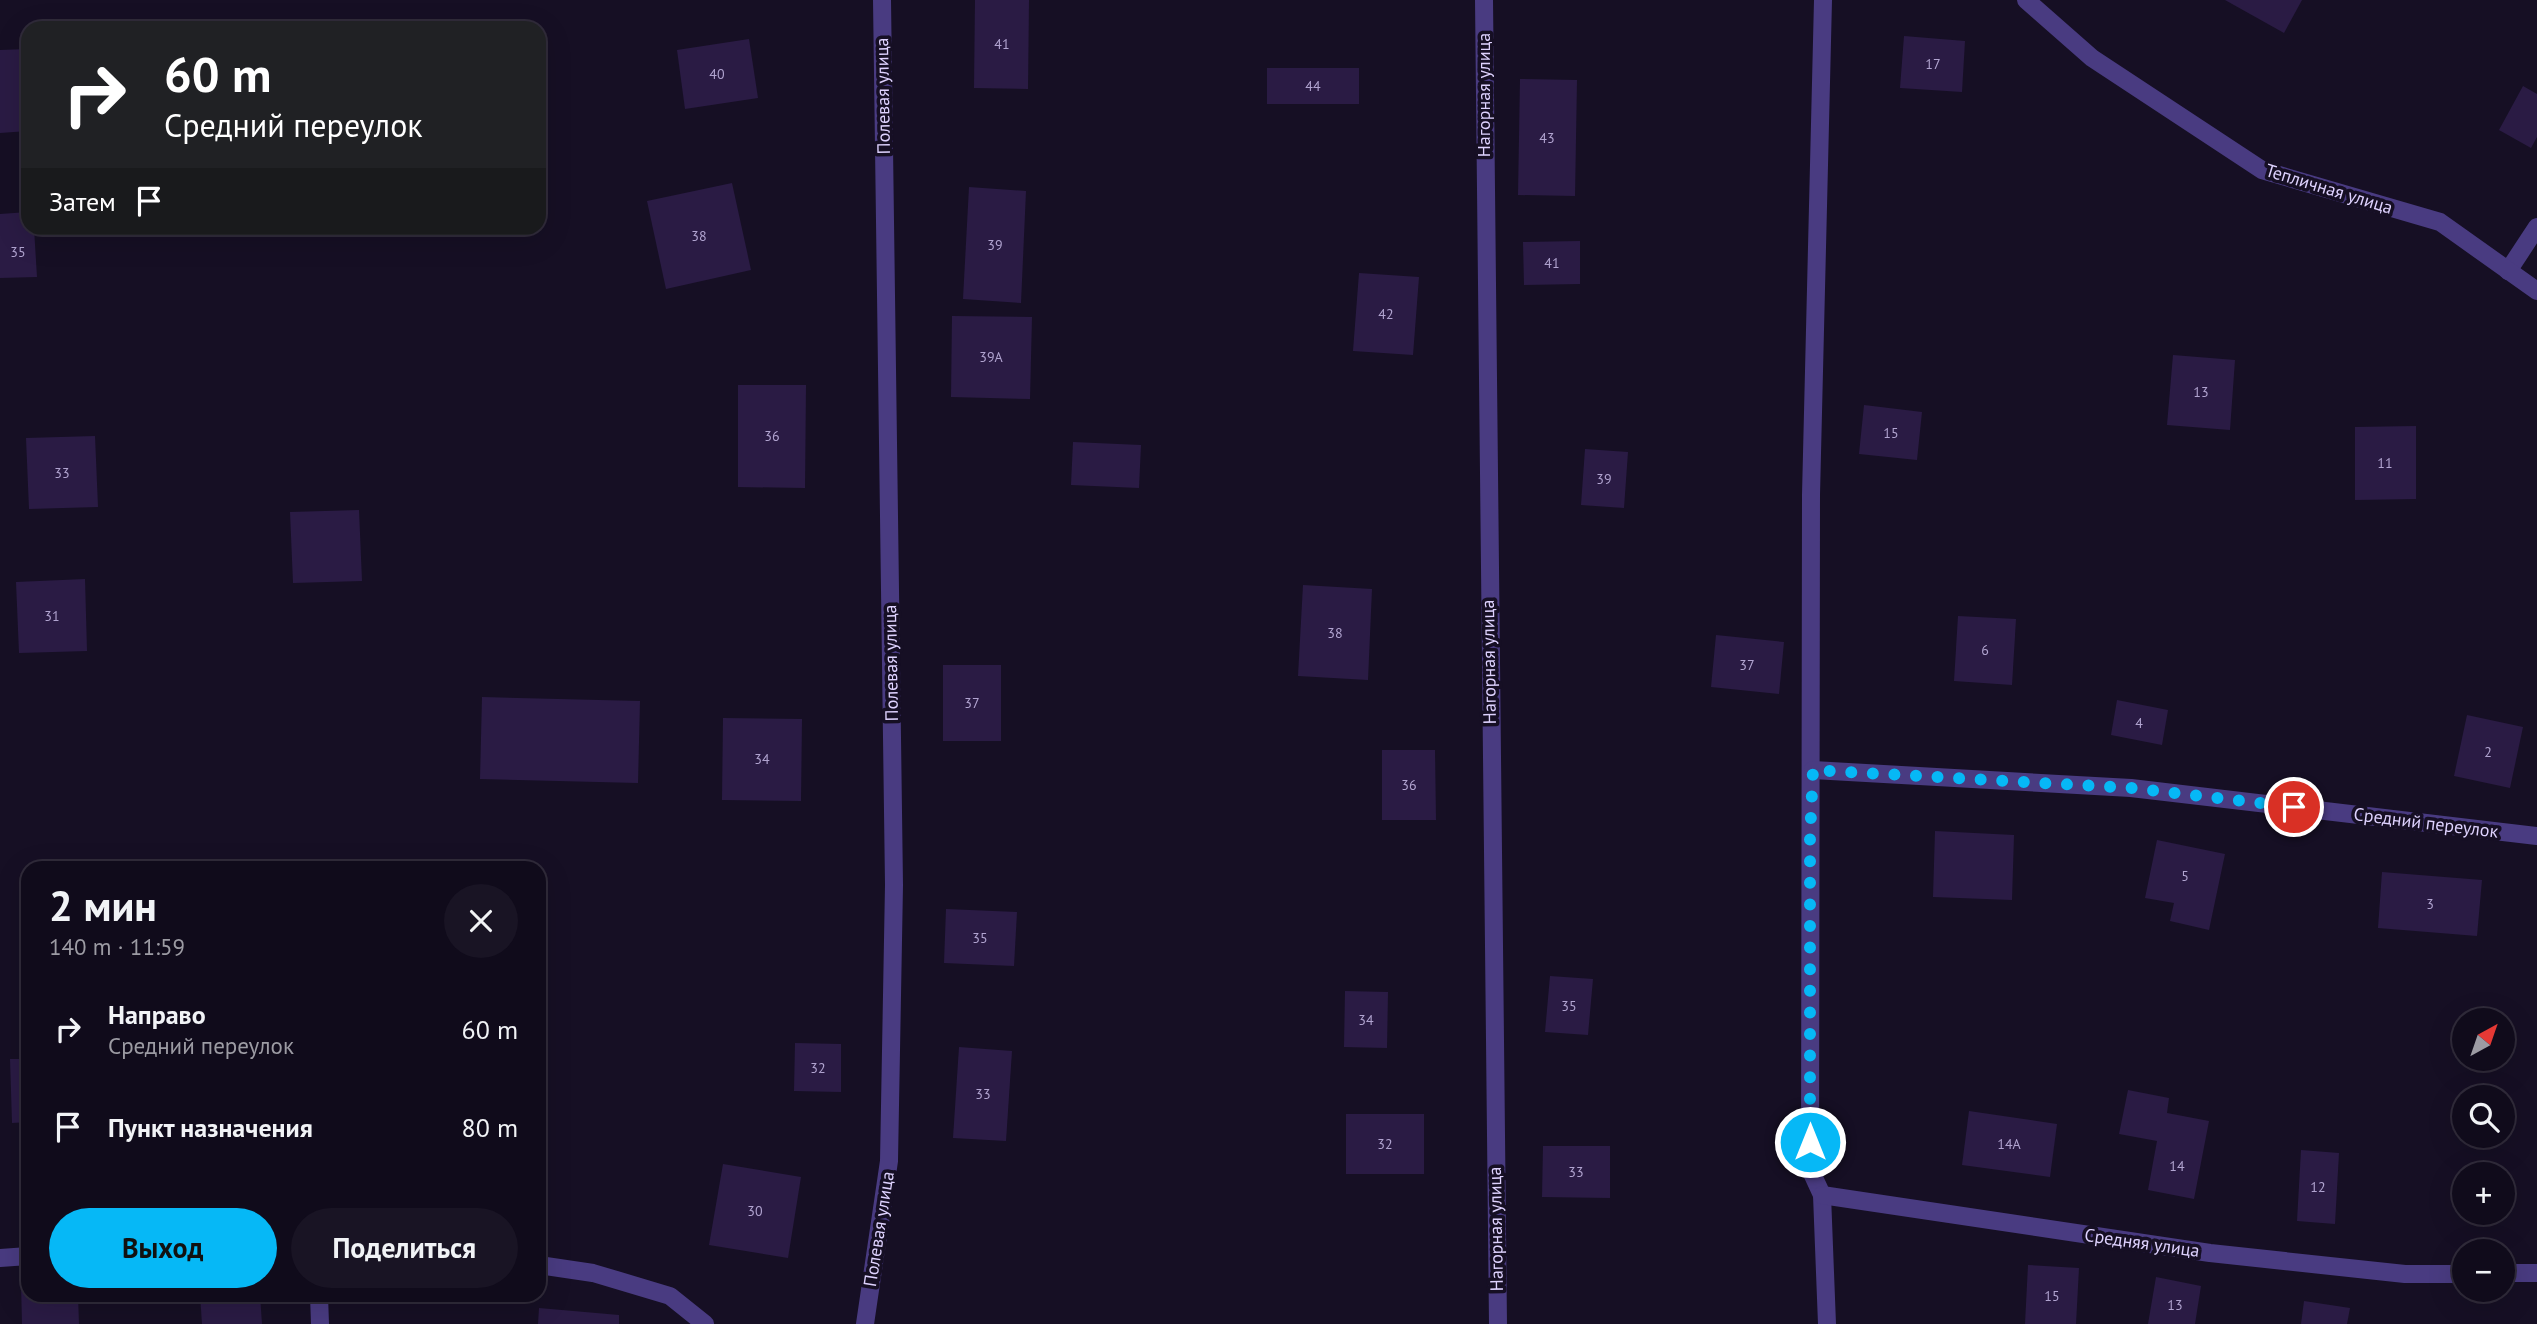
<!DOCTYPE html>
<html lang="ru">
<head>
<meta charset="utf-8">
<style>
  :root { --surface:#100b1b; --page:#191424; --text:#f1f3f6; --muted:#9c9ba3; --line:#302b3a; --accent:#06b8f6 }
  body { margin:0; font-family:"PT Sans",sans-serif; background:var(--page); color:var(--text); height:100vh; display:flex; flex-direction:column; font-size:26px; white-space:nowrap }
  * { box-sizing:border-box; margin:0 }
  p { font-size:23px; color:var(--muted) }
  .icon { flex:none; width:38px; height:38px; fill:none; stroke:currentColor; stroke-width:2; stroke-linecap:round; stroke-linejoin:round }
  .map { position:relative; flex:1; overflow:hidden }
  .details { position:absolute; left:21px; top:861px; width:525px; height:441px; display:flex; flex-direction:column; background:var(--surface); border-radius:21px; box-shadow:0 7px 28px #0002,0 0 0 2px var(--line) }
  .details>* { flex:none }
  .guide { position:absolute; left:21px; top:21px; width:525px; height:214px; border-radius:21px; box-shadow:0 7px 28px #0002,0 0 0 2px var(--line); background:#202124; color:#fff; overflow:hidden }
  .needle { width:46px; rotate:40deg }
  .tools { position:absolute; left:2452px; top:1008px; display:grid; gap:14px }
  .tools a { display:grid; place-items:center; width:63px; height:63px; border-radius:50%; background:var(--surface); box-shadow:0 7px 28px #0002,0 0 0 2px var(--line); font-size:35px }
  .pin { position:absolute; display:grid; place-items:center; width:60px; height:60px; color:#fff; margin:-30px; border:4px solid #fff; border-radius:50%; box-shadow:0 2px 7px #0007 }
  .me { position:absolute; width:77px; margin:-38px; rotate:0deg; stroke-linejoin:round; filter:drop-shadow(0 0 5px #0008) }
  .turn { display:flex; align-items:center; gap:24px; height:147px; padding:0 28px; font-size:32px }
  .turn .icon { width:91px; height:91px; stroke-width:2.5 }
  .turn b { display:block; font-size:49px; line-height:60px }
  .then { display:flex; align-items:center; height:66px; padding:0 28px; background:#0003; gap:14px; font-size:26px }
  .round { display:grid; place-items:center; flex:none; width:74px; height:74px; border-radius:37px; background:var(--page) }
  .headline { display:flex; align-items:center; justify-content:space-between; height:119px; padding:0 28px }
  h1 { font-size:42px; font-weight:600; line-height:52px }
  .cta { display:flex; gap:14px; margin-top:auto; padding:14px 28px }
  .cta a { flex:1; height:80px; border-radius:42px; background:var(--accent); color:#111; font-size:28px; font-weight:600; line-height:80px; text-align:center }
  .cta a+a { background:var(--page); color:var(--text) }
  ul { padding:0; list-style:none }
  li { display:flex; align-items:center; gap:21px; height:98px; padding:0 28px }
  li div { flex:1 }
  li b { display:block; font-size:26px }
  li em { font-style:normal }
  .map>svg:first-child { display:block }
</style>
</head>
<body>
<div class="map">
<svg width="2537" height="1324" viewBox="0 0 2537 1324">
  <rect width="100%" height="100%" fill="#160f24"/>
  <g fill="#2a1b44">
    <path d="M975 0H1029L1028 89 974 88Z"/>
    <path d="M2225 0H2302L2284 33Z"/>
    <path d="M1904 36 1965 41 1962 92 1900 88Z"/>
    <path d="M749 39 758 98 685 109 677 50Z"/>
    <path d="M28 49V131L0 133V50Z"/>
    <rect x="1267" y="68" width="92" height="36"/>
    <path d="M1520 79 1577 80 1575 196 1518 195Z"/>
    <path d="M2523 86 2537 94V137L2531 148 2499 130Z"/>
    <path d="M732 183 751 270 666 289 647 201Z"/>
    <path d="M969 187 1026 191 1021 303 963 299Z"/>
    <path d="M28 212V228H34L37 277 0 278V214Z"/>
    <path d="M1580 241V284L1524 285 1523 242Z"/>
    <path d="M1359 273 1419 277 1413 355 1353 351Z"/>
    <path d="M952 316 1032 317 1030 399 951 397Z"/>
    <path d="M2173 355 2235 360 2230 430 2167 425Z"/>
    <path d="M738 385H806L805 488 738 487Z"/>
    <path d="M1864 405 1922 412 1917 460 1859 454Z"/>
    <path d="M2416 426V499L2355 500V427Z"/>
    <path d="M95 436 98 507 29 509 26 438Z"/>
    <path d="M1073 442 1141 445 1139 488 1071 485Z"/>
    <path d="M1585 449 1628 452 1624 508 1581 505Z"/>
    <path d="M359 510 362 581 293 583 290 512Z"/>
    <path d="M85 579 87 651 19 653 16 582Z"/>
    <path d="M1303 585 1372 589 1368 680 1298 676Z"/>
    <path d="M1958 616 2016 619 2012 685 1954 681Z"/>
    <path d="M1716 635 1784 642 1779 694 1711 687Z"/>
    <rect x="943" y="665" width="58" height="76"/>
    <path d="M482 697 640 701 638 783 480 779Z"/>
    <path d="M2117 700 2168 710 2162 745 2111 735Z"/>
    <path d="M2467 715 2523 727 2510 788 2454 776Z"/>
    <path d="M723 718 802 719 801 801 722 800Z"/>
    <path d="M1382 750H1435L1436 820H1382Z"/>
    <path d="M1935 831 2014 835 2012 900 1933 897Z"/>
    <path d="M2157 840 2225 854 2209 930 2170 921 2174 903 2145 898Z"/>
    <path d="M2382 872 2482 880 2477 936 2378 928Z"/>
    <path d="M946 909 1017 912 1014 966 944 963Z"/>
    <path d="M1550 976 1593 979 1588 1035 1545 1032Z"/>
    <path d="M1345 991 1388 992 1387 1048 1344 1047Z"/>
    <path d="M795 1043 841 1044V1092L794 1091Z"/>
    <path d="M959 1047 1012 1051 1006 1141 953 1138Z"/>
    <path d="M10 1059H28V1122L12 1123Z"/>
    <path d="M2128 1090 2169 1098 2167 1113 2209 1121 2194 1199 2148 1190 2157 1141 2119 1134Z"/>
    <path d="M1969 1111 2057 1124 2050 1177 1962 1165Z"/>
    <rect x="1346" y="1114" width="78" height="60"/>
    <path d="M1543 1146H1610V1198L1542 1197Z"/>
    <path d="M2301 1150 2339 1153 2335 1224 2297 1221Z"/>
    <path d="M723 1164 801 1177 788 1258 709 1245Z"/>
    <path d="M2028 1265 2079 1268 2076 1324H2025Z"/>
    <path d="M2156 1277 2201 1286 2195 1324H2148Z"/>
    <path d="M21 1283H28V1295H78L79 1324H22Z"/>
    <path d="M200 1295H260L262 1324H202Z"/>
    <path d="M2304 1301 2350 1308 2347 1324H2301Z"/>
    <path d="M539 1308 619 1315V1324H538Z"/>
  </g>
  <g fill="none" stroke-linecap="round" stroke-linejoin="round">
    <g stroke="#493b81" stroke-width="18">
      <path d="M2508 271 2537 227"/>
      <path d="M319 1295 320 1324"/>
    </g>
    <g stroke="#493b81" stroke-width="18">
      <path d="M1484 0 1498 1324"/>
      <path d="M1823 0 1811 495 1810 1169 1822 1195 1827 1324"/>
      <path d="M2026 0 2092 58 2262 170 2440 222 2537 291"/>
      <path d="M1813 770 2131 788 2537 836"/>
      <path d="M1822 1195 2210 1253 2405 1274H2464"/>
      <path d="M0 1258 28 1256"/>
      <path d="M539 1265 593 1273 670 1296 705 1324"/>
      <path d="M2502 1273H2537"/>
      <path d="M865 1324 889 1161 894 885 882 0"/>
    </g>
  </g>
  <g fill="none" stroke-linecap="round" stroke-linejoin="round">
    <path stroke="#06b8f6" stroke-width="12" stroke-dasharray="0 21.6" d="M1810 1142V837L1813 770 2131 788 2294 807"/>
  </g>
  <g text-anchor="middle" stroke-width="7" stroke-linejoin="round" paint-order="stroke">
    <g font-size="14" fill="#b1a4d0">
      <text x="1002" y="49">41</text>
      <text x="1933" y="69">17</text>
      <text x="717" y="79">40</text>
      <text x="1313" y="91">44</text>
      <text x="1547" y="143">43</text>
      <text x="699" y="241">38</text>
      <text x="995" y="250">39</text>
      <text x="18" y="257">35</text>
      <text x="1552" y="268">41</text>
      <text x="1386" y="319">42</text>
      <text x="991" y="362">39А</text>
      <text x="2201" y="397">13</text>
      <text x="1891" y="438">15</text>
      <text x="772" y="441">36</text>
      <text x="2385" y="468">11</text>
      <text x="62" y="478">33</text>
      <text x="1604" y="484">39</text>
      <text x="52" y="621">31</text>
      <text x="1335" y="638">38</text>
      <text x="1985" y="655">6</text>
      <text x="1747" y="670">37</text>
      <text x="972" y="708">37</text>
      <text x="2139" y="728">4</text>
      <text x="2488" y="757">2</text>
      <text x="762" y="764">34</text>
      <text x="1409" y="790">36</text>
      <text x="2185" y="881">5</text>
      <text x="2430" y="909">3</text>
      <text x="980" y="943">35</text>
      <text x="1569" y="1011">35</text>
      <text x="1366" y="1025">34</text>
      <text x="818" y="1073">32</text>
      <text x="983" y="1099">33</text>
      <text x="1385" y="1149">32</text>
      <text x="2009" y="1149">14А</text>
      <text x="2177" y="1171">14</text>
      <text x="1576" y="1177">33</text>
      <text x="2318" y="1192">12</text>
      <text x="755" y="1216">30</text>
      <text x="2052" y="1301">15</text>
      <text x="2175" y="1310">13</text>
    </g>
    <g font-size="18" fill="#ded2fe" stroke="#160f24">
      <text transform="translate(1484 95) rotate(-90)" y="6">Нагорная улица</text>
      <text transform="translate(883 96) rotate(-91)" y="6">Полевая улица</text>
      <text transform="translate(2329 189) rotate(17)" y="6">Тепличная улица</text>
      <text transform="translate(1489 662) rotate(-91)" y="6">Нагорная улица</text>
      <text transform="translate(891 663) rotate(-91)" y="6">Полевая улица</text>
      <text transform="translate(2426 823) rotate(7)" y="6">Средний переулок</text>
      <text transform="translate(879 1229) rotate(-81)" y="6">Полевая улица</text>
      <text transform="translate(1496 1229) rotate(-91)" y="6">Нагорная улица</text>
      <text transform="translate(2142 1243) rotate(8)" y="6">Средняя улица</text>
    </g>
  </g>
</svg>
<div class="tools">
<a><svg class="needle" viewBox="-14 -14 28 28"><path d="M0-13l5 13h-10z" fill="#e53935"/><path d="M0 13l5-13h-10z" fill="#9c9ba3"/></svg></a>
<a><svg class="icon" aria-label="search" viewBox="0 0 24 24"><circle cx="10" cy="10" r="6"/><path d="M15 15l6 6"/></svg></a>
<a>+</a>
<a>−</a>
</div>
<div class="pin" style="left:2294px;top:807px;background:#d93025"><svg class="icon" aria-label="arrive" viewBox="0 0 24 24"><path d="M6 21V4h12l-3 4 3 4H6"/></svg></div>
<svg class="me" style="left:1810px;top:1142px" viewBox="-20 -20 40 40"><circle r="17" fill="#06b8f6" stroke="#fff" stroke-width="3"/><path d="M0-11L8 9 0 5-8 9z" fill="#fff"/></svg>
<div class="guide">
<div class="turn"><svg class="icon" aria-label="right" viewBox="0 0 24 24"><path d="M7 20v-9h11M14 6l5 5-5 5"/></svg><div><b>60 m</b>Средний переулок</div></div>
<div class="then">Затем<svg class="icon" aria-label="arrive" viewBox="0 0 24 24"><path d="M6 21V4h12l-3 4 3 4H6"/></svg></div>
</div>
<section class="details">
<div class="headline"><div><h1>2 мин</h1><p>140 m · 11:59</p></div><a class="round"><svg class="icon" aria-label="close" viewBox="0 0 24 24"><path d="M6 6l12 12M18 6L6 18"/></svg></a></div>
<ul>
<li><svg class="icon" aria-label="right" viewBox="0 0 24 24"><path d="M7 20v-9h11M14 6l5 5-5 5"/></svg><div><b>Направо</b><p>Средний переулок</p></div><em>60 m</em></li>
<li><svg class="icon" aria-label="arrive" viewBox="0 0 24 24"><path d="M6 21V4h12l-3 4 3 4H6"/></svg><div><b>Пункт назначения</b></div><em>80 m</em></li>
</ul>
<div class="cta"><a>Выход</a><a>Поделиться</a></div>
</section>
</div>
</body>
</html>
